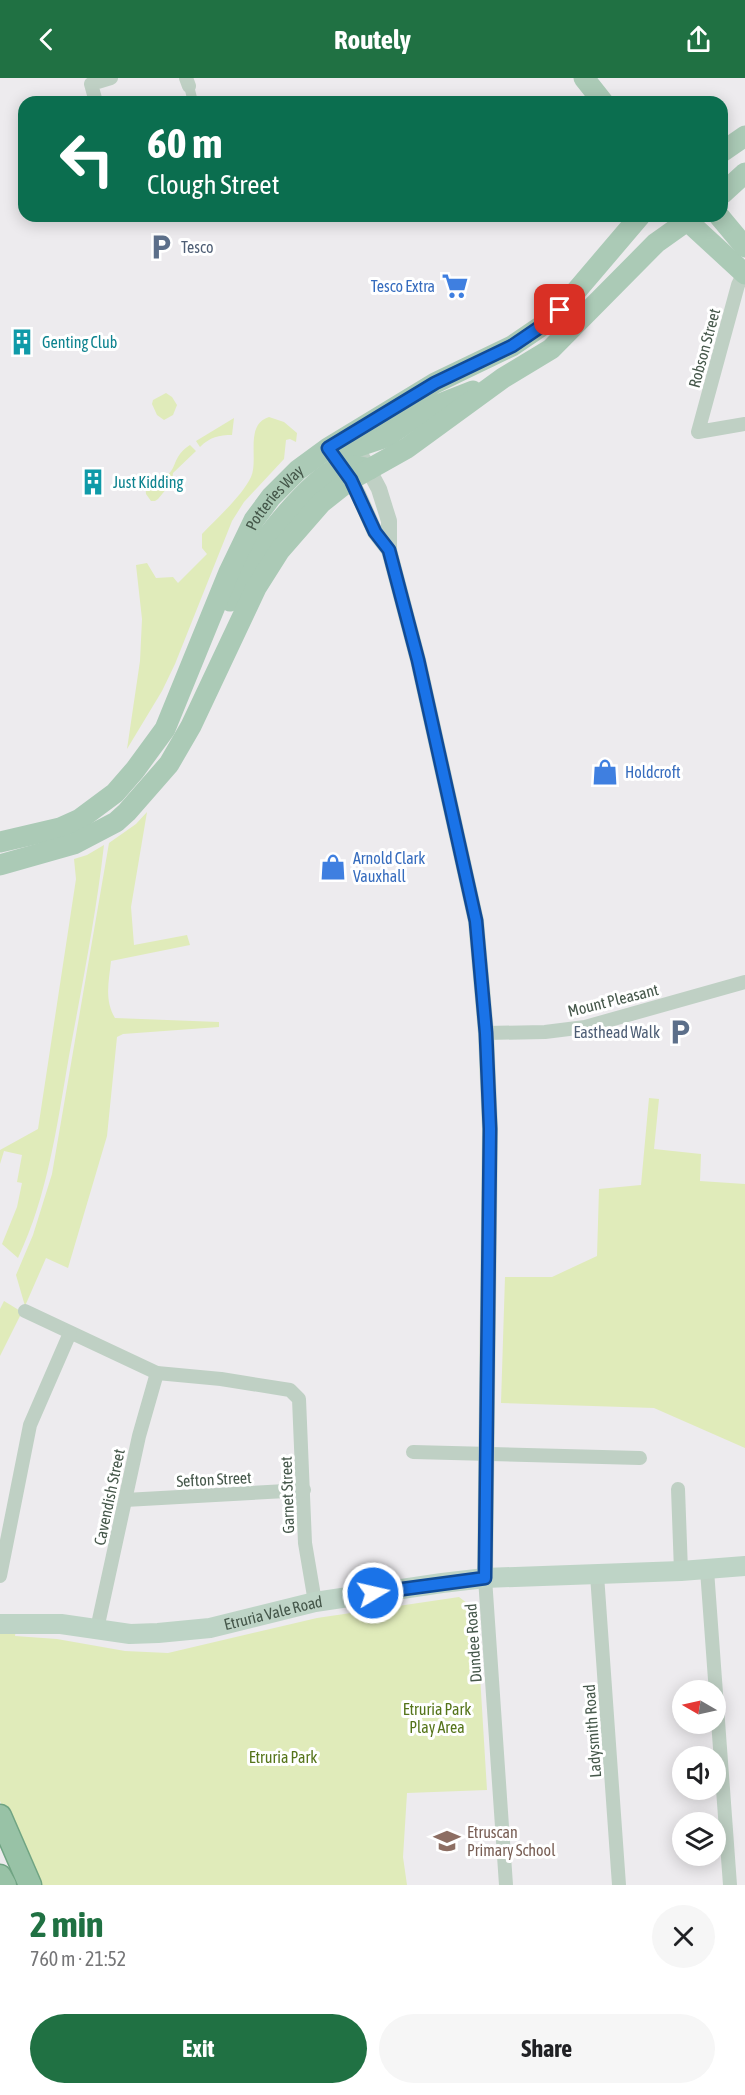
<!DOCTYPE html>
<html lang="en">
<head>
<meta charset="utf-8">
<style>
  :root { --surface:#fff; --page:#f6f6f6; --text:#202124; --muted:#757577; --accent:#207143 }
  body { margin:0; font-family:"Asap Condensed",sans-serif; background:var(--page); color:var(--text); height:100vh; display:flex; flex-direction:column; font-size:22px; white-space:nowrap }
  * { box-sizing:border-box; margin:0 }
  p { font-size:20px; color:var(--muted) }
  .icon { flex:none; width:33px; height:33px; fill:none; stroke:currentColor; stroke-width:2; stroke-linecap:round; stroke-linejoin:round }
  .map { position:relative; height:1807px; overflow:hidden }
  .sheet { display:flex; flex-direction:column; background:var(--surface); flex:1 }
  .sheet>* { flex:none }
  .top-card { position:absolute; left:18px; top:18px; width:710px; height:126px; border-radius:18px; box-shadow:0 3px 15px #0003; background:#0b6e4f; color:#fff; overflow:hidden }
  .needle { width:39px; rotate:279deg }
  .tools { position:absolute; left:672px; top:1602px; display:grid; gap:12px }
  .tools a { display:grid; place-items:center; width:54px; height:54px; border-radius:50%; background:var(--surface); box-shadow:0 3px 15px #0003; font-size:30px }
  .pin { position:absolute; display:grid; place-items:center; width:51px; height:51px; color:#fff; margin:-26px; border-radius:12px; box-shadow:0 3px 9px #0006 }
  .me { position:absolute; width:66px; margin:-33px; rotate:81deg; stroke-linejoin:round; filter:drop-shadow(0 0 4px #0008) }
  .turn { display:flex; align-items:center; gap:21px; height:126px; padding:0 30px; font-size:27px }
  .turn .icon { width:78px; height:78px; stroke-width:2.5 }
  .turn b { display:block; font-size:42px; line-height:51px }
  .round { display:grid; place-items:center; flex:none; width:63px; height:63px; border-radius:32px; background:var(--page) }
  .head { display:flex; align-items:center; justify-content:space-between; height:102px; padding:0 30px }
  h1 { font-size:36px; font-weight:700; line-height:45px; color:var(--accent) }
  .primary-button { display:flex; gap:12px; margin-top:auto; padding:12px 30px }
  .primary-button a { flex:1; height:69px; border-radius:36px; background:var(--accent); color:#fff; font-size:24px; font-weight:700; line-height:69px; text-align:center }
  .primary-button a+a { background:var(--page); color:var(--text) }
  header { display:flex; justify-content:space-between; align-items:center; height:78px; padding:0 30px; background:var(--accent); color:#fff; font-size:27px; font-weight:700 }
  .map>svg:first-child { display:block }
</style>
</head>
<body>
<header><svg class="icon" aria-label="back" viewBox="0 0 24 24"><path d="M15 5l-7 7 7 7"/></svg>Routely<svg class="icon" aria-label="share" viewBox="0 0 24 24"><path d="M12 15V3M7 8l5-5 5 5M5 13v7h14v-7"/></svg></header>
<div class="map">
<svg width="745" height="1807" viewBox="0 0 745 1807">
  <rect width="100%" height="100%" fill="#edebee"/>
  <g fill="#e0ebba">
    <path d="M166 315 172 319 177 327 173 337 164 342 157 337 152 326 153 322Z"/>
    <path d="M269 339 284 344 297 355 296 364 290 361 286 362 284 381 244 424 232 443 175 586 162 613 127 671 140 583 142 541 136 487 147 485 156 500 173 499 178 505 207 476 202 470V456C217 440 242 418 251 399 259 381 244 347 269 339Z"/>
    <path d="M234 340 232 357C219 357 210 359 200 369L196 363Z"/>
    <path d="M190 367 196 373 173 395 172 404 158 421 155 423H151L146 416 145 402C185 400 165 383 190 367Z"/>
    <path d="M147 734 131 829 134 867 187 857 190 867 111 883C109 903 104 922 115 940L219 944V949L123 956 117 959 107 1058 68 1190 46 1180 25 1228 16 1197 33 1157 52 1096 109 765 136 746Z"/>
    <path d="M104 767C96 837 82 908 69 978 57 1047 48 1117 18 1180L2 1166 17 1129 22 1105 17 1104 22 1077 4 1073 0 1086V1072L38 1051 76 801 74 781 87 777Z"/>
    <path d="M649 1020 659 1021 654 1071 701 1076 700 1103 745 1106V1370L654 1330 501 1325 505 1199H552L597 1178 599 1111 641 1107Z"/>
    <path d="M4 1223 22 1234 0 1278V1231Z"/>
    <path d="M459 1519 476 1532 487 1712 407 1715 403 1779 407 1807H34L0 1723V1550L17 1545 15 1558 57 1561 125 1573 168 1575 317 1540Z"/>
  </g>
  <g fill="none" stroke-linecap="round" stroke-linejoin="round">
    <g stroke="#70a483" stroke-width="25">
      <g id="trunk">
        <path d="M0 1738 30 1807"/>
        <path d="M0 1798 5 1807"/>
      </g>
    </g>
    <path stroke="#bfd0c4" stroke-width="10" d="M189 8 193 24"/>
    <g stroke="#bfd0c4" stroke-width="14">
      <path d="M186 0 189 8"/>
      <path d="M96 24 91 6 111 0"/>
      <path d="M744 195 738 207 698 354 745 346"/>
      <path d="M486 955 545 954 585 949 745 904"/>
      <path d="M25 1233 157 1295 221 1301 290 1312 299 1321 305 1465 315 1524"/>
      <path d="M413 1374 640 1380"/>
      <path d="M678 1411 681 1493"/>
      <path d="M125 1422 304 1412"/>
      <path d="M707 1492 730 1807"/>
      <path d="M597 1497 619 1807"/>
      <path d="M0 1498 30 1347 70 1255"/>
      <path d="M485 1500 506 1807"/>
      <path d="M97 1551 139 1358 157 1295"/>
    </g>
    <g stroke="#bfd0c4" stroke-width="16">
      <path d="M363 381 379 411 389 443V472L418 582 476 843 486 955 490 1051 485 1500"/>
      <path d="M345 392 358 416 375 454 389 472"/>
    </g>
    <path stroke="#bed4c6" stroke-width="20" id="s1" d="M0 1546H61L130 1556 158 1555 210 1550 315 1524 442 1505 485 1500 681 1493 745 1488"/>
    <g stroke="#abcab6" stroke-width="21">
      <path d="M584 0 603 24"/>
      <path d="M722 74 745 58"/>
      <path d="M722 116 745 95"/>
      <path d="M682 138 745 196"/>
      <path d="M719 138 745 169"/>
      <path d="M332 370 356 369 386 359 427 331 473 313"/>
      <path d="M230 523C239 508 246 492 255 477 269 454 316 396 342 388 351 386 361 389 370 391"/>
      <path id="s2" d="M0 764 60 750 80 741 115 715 135 692 165 651 229 494 254 442 271 419 298 392 328 370 435 305 512 268 543 247 560 232 640 138"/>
      <path d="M0 787 74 766 116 744 127 734 169 686 191 648 256 510 280 472 321 425 350 402 407 370 503 300 551 271 656 165 694 138"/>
    </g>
    <use href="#trunk" stroke="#98c2a6" stroke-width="22"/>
  </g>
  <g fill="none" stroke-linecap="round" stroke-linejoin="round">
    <g stroke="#114b97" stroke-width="15">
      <path id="route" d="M373 1515 485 1500 490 1051 486 955 476 843 418 582 389 472 375 454 351 402 328 370 435 305 512 268 543 247 560 232"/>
    </g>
    <use href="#route" stroke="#1a73e8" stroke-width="10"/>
  </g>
  <defs>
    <g id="parking-bare" transform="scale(2.07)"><path d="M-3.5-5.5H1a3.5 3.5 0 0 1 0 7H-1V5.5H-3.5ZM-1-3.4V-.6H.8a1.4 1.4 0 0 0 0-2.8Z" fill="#5c6f8a" stroke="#fff" stroke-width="2.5" paint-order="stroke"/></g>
    <g id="supermarket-bare" transform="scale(2.07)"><path d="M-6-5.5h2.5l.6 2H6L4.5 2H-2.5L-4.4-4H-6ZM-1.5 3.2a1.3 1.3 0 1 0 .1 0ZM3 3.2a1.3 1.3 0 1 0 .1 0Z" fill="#3f7fe0" stroke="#fff" stroke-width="2.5" paint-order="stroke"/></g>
    <g id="building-bare" transform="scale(2.07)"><path d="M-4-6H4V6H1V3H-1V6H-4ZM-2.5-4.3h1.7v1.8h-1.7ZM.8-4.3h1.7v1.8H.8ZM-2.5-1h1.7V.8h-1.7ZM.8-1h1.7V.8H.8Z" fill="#0f9aa8" stroke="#fff" stroke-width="2.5" paint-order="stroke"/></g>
    <g id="shop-bare" transform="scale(2.07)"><path d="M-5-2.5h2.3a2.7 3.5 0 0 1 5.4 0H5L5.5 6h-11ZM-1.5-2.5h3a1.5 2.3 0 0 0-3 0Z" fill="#3f7fe0" stroke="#fff" stroke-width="2.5" paint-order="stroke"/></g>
    <g id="school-bare" transform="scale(2.07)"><path d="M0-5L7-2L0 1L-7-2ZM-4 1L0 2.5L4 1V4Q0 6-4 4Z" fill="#8d6e63" stroke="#fff" stroke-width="2.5" paint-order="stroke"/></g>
  </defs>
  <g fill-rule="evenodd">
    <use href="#parking-bare" x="161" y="169"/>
    <use href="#supermarket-bare" x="455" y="208"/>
    <use href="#building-bare" x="22" y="264"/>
    <use href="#building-bare" x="93" y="404"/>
    <use href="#shop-bare" x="605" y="694"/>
    <use href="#shop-bare" x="333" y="789"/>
    <use href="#parking-bare" x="680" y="954"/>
    <use href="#school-bare" x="447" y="1763"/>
  </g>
  <g text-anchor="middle" stroke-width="6" stroke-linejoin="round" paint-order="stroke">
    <g font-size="16" fill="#4e5e75" stroke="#fff" text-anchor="start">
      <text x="181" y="175">Tesco</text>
      <text x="660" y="960" text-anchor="end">Easthead Walk</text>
    </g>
    <g font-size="16" fill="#366cbe" stroke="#fff" text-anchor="start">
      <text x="435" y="214" text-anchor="end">Tesco Extra</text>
      <text x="625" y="700">Holdcroft</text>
      <text x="353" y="786">Arnold Clark<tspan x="353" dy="18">Vauxhall</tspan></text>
    </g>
    <g font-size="16" fill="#0d838f" stroke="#fff" text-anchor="start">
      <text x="42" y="270">Genting Club</text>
      <text x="113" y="410">Just Kidding</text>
    </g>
    <g font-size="16" fill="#45574a" stroke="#fff">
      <text transform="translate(704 270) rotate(-75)" y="6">Robson Street</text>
      <text dy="6" stroke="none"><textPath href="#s2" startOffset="466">Potteries Way</textPath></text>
      <text transform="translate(613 922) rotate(-14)" y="6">Mount Pleasant</text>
      <text transform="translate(214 1401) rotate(-3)" y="6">Sefton Street</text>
      <text transform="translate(287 1417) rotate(-92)" y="6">Garnet Street</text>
      <text transform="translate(109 1419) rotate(-78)" y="6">Cavendish Street</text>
      <text dy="6" stroke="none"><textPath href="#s1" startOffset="276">Etruria Vale Road</textPath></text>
      <text transform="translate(473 1565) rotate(-94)" y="6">Dundee Road</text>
      <text transform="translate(592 1653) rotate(-94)" y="6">Ladysmith Road</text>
    </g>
    <g font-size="16" fill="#55741a" stroke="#fff">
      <text x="437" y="1637">Etruria Park<tspan x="437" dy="18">Play Area</tspan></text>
      <text x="283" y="1685">Etruria Park</text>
    </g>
    <g font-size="16" fill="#785e54" stroke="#fff" text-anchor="start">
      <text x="467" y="1760">Etruscan<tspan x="467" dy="18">Primary School</tspan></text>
    </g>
  </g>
</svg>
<div class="tools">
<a><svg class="needle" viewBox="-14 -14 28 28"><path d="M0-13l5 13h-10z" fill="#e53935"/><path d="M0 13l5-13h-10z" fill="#757577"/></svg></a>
<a><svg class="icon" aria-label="sound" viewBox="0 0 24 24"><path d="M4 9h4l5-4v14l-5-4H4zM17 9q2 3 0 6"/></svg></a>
<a><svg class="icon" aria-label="layers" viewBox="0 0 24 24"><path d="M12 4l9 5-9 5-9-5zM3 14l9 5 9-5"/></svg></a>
</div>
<div class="pin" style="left:560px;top:232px;background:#d93025"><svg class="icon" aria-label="arrive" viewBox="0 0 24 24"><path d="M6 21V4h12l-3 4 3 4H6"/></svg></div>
<svg class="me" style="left:373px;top:1515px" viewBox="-20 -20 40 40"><circle r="17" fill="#1a73e8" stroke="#fff" stroke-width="3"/><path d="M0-11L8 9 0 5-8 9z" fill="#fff"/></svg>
<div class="top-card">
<div class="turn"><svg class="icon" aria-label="left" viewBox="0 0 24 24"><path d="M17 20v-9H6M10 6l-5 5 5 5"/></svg><div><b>60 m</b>Clough Street</div></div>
</div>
</div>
<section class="sheet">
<div class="head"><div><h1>2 min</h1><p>760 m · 21:52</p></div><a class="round"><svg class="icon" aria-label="close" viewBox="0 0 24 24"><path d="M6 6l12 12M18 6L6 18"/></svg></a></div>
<div class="primary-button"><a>Exit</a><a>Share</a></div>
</section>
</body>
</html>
